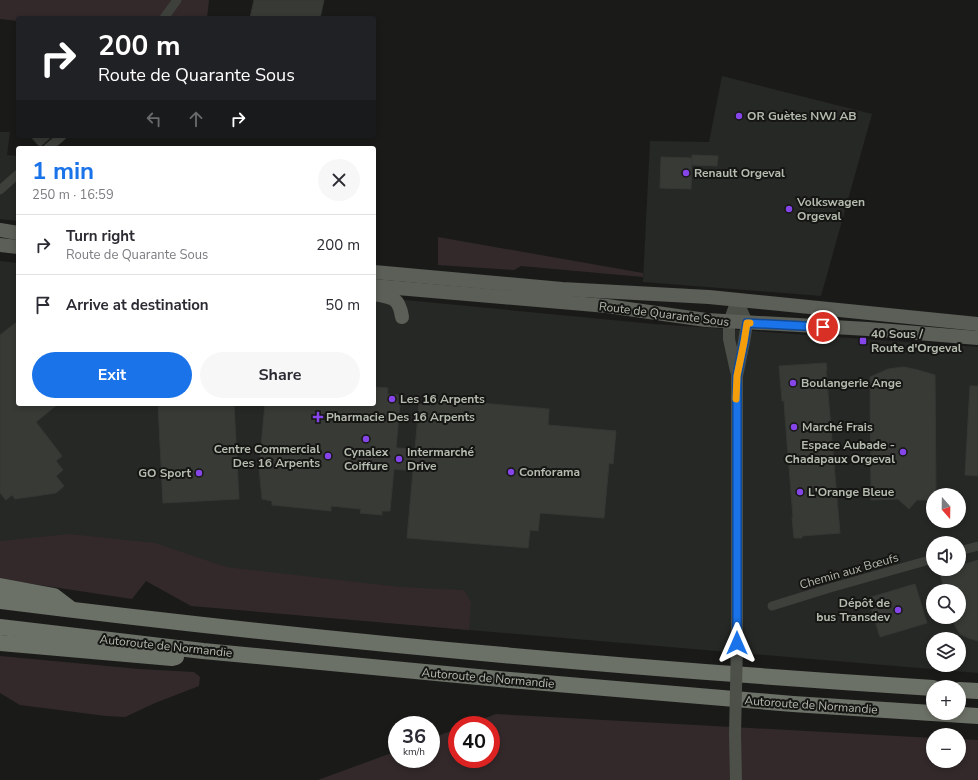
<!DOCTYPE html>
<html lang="en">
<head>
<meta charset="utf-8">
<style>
  :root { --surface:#fff; --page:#f7f7f7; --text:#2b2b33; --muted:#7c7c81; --line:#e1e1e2; --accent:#1a73e8 }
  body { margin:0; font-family:"Nunito Sans",sans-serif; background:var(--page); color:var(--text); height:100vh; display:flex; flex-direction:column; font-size:15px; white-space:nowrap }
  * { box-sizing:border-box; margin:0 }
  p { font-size:13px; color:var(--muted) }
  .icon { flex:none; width:22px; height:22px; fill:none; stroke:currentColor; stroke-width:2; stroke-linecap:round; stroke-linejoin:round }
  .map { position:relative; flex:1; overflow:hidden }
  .panel { position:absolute; left:16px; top:146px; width:360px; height:260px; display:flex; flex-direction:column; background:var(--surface); border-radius:4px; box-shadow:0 2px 6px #0003 }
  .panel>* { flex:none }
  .banner { position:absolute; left:16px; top:16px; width:360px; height:122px; border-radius:4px; box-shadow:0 2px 6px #0003; background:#202124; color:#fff; overflow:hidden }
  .needle { width:26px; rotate:160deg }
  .controls { position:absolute; left:926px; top:488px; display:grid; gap:8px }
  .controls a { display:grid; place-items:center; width:40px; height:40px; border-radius:50%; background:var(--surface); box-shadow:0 2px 6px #0003; font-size:20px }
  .speed { position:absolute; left:388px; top:716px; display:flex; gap:8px; font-size:20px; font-weight:700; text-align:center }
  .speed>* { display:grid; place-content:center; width:52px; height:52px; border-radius:50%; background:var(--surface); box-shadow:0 2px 6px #0003; line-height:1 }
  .speed small { font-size:10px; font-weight:400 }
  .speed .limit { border:6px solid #d22; background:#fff; color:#111 }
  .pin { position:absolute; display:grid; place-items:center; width:34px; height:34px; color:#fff; margin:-17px; border:2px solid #fff; border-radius:50%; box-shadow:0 1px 4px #0007 }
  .me { position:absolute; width:44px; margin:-22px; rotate:0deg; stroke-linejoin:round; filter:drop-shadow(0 0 3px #0008) }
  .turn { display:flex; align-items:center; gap:14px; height:84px; padding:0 16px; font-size:18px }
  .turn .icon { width:52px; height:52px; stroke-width:2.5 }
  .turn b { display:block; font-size:28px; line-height:34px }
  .lanes { display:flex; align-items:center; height:38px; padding:0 16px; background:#0003; justify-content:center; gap:20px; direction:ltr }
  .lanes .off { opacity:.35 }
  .round { display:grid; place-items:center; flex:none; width:42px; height:42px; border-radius:21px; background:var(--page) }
  .overview { display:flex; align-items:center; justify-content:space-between; height:68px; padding:0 16px }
  h1 { font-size:24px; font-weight:700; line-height:30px; color:var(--accent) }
  .cta { display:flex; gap:8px; margin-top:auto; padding:8px 16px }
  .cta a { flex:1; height:46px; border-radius:24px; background:var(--accent); color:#fff; font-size:16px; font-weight:700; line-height:46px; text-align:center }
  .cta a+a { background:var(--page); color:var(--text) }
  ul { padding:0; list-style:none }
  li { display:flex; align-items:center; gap:12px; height:60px; padding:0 16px; border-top:1px solid var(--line) }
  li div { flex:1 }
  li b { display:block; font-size:15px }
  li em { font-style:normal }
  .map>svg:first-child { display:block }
</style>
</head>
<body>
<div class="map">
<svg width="978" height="780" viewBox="0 0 978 780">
  <rect width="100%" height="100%" fill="#1a1b19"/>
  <g fill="#262825" fill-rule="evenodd">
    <path d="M722 76 872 114 821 296 643 282 650 141 709 142Z"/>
    <path d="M0 132H10L7 155 18 156V221L0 219Z"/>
    <path d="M0 261 18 263V404H374V297L654 324 978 347V673L469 630 219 607 68 545 0 550ZM933 495H959V521H933ZM933 543H959V569H933ZM933 591H959V617H933ZM933 639H959V665H933Z"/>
  </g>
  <g fill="#33292b">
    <path d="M0 0H209L207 18H18V21L0 19Z"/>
    <path d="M438 237 643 273V277L521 266 514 270 438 265Z"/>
    <path d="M69 534 155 543 226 567 400 587 464 590 471 602 469 630 191 606 146 581 132 599 0 579V541Z"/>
    <path d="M0 656 139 669 194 672 200 677 199 686 155 703 125 717 106 716 20 705 0 693Z"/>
    <path d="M496 714 933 738V761H959V739L978 740V780H318L397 751V759H431V738L457 729V759H491V725H467Z"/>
  </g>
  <g fill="#383a36" stroke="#343733">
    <path d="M254 0H324L320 18H250Z"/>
    <path d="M30 136H52L40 147Z"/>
    <path d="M692 155 718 156 717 166 692 165Z"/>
    <path d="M661 157 692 158 691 189 660 188Z"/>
    <path d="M18 321V404H58L36 422 62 456 56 461 63 470 56 476 64 486 56 493 15 499 12 495 6 500 0 493V335Z"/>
    <path d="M826 363 827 370H826L840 533 802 536V538H794L792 517H793L785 417 784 401H782L779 366Z"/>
    <path d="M904 367 918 370 935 375 936 495H933V500H917L909 509 898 499 871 500 870 377 888 369Z"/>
    <path d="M970 386H978V476L965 475Z"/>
    <path d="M375 387 388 388 387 394 399 395 398 403 400 404 396 448 415 449 419 404 434 406 435 399 549 409 548 425 616 431 613 464 609 463 604 518 540 513 538 531 530 530 528 548 407 538 413 471 394 469 390 511H382V515L360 513 361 509 331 506V511L272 505V501L262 499 259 468 265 404H374Z"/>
    <path d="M158 404H234L239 499 163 503Z"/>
    <path d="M978 560V641L968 638 960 634 955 626 952 617H959V591H945L939 571 946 569H959V566Z"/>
    <path d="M915 584 927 623 880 637 868 598Z"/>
  </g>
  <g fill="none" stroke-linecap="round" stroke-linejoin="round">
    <g stroke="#3d403b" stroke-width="9">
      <path d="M164 18 177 0"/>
      <path d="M48 148 62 136"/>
      <path d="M0 190 18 174"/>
      <path d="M959 551 978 546"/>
      <path d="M772 606 830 588 933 559"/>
    </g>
    <g stroke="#4c5049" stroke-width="12">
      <path d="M736 371 729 339V322L737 300"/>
      <path d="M737 643V376L744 342 747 323 737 300"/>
      <path d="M735 734 736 780"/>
    </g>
    <g stroke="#5b5f57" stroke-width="14">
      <path d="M0 230 18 233"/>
      <path d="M0 245 18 247"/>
      <path d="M374 272 562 289 709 297 978 324"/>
      <path d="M374 286 607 306 706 320 868 329 978 338"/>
      <path d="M374 294C392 297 399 297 402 317"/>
    </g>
    <g stroke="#6c7167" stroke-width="16">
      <path d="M0 586 54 596 71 609"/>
      <path d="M0 601C310 640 621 668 933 688"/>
      <path d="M0 627 203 651 510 680 793 704 978 716"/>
      <path d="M0 643 172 658 176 657"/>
      <path d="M959 690 978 691"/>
    </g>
    <path stroke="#4c5049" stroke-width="12" d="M735 734 737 643"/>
  </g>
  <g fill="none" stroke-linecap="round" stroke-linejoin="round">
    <g stroke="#114b97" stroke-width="10">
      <path id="route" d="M737 643V376L744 342 747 323 823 327"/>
    </g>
    <use href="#route" stroke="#1a73e8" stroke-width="7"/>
    <path stroke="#f59e0b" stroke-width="7" d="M736 399 737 376 744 342 747 323H750"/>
  </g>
  <g fill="#8645e8" stroke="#151614" stroke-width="1.5">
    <circle cx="739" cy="116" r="4"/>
    <circle cx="686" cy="173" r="4"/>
    <circle cx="789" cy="209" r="4"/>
    <rect x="859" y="337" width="8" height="8" rx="2"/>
    <circle cx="793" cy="383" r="4"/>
    <circle cx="392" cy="399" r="4"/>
    <path d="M316 411h4v4h4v4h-4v4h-4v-4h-4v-4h4z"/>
    <circle cx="794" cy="427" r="4"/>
    <circle cx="366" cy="439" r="4"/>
    <circle cx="903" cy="452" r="4"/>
    <circle cx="328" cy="456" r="4"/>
    <circle cx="399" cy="459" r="4"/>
    <circle cx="511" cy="472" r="4"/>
    <circle cx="199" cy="473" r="4"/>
    <circle cx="800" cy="492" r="4"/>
    <circle cx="898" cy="610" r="4"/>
  </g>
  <g text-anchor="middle" stroke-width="4" stroke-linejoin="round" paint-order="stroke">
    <g font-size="12" font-weight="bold" fill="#b4baad" stroke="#151614" text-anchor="start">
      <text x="747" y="120">OR Guètes NWJ AB</text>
      <text x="694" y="177">Renault Orgeval</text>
      <text x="797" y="206">Volkswagen<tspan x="797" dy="14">Orgeval</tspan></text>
      <text x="871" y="338">40 Sous /<tspan x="871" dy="14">Route d'Orgeval</tspan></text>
      <text x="801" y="387">Boulangerie Ange</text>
      <text x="400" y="403">Les 16 Arpents</text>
      <text x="326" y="421">Pharmacie Des 16 Arpents</text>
      <text x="802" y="431">Marché Frais</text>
      <text x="895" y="449" text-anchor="end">Espace Aubade -<tspan x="895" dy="14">Chadapaux Orgeval</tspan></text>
      <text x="320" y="453" text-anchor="end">Centre Commercial<tspan x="320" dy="14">Des 16 Arpents</tspan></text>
      <text x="366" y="456" text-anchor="middle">Cynalex<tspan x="366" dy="14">Coiffure</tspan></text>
      <text x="407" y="456">Intermarché<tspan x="407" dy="14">Drive</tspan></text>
      <text x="519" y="476">Conforama</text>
      <text x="191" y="477" text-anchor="end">GO Sport</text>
      <text x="808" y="496">L'Orange Bleue</text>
      <text x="890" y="607" text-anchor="end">Dépôt de<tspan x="890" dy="14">bus Transdev</tspan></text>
    </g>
    <g font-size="12" fill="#b4baad" stroke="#151614">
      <text transform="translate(664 314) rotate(7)" y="4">Route de Quarante Sous</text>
      <text transform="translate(849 571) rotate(-16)" y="4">Chemin aux Bœufs</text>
      <text transform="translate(166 646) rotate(6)" y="4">Autoroute de Normandie</text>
      <text transform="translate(488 678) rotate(5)" y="4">Autoroute de Normandie</text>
      <text transform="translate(811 705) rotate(4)" y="4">Autoroute de Normandie</text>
    </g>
  </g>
</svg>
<div class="controls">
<a><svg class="needle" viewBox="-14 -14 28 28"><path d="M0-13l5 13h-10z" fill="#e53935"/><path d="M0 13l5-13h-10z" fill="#7c7c81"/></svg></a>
<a><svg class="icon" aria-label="sound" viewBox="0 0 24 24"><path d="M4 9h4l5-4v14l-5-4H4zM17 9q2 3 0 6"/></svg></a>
<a><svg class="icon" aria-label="search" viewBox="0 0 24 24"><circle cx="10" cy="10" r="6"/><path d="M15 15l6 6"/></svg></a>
<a><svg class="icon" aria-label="layers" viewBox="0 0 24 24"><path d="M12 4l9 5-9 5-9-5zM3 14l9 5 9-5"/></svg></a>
<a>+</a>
<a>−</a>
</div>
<div class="speed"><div>36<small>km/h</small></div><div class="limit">40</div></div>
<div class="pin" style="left:823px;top:327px;background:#d93025"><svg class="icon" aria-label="arrive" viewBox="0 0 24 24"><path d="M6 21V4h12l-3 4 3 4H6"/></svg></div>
<svg class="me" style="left:737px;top:643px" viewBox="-20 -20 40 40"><path d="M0-17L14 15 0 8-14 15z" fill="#1a73e8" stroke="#fff" stroke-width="4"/></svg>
<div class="banner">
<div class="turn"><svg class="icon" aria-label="right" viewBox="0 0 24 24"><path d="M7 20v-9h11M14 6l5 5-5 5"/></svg><div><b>200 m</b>Route de Quarante Sous</div></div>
<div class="lanes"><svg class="icon off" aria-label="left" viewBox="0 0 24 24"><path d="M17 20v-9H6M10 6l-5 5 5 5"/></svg><svg class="icon off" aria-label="ahead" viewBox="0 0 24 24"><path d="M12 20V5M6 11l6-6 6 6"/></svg><svg class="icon" aria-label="right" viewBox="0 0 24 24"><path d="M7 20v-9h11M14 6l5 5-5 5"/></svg></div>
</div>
<section class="panel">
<div class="overview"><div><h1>1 min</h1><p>250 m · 16:59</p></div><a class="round"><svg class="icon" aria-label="close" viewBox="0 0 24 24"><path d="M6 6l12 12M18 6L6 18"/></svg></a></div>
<ul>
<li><svg class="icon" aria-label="right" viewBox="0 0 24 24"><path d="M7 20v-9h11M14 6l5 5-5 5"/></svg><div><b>Turn right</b><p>Route de Quarante Sous</p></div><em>200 m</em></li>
<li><svg class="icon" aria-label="arrive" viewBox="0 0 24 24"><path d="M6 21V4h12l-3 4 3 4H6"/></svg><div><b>Arrive at destination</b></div><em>50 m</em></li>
</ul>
<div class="cta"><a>Exit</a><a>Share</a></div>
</section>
</div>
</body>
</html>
